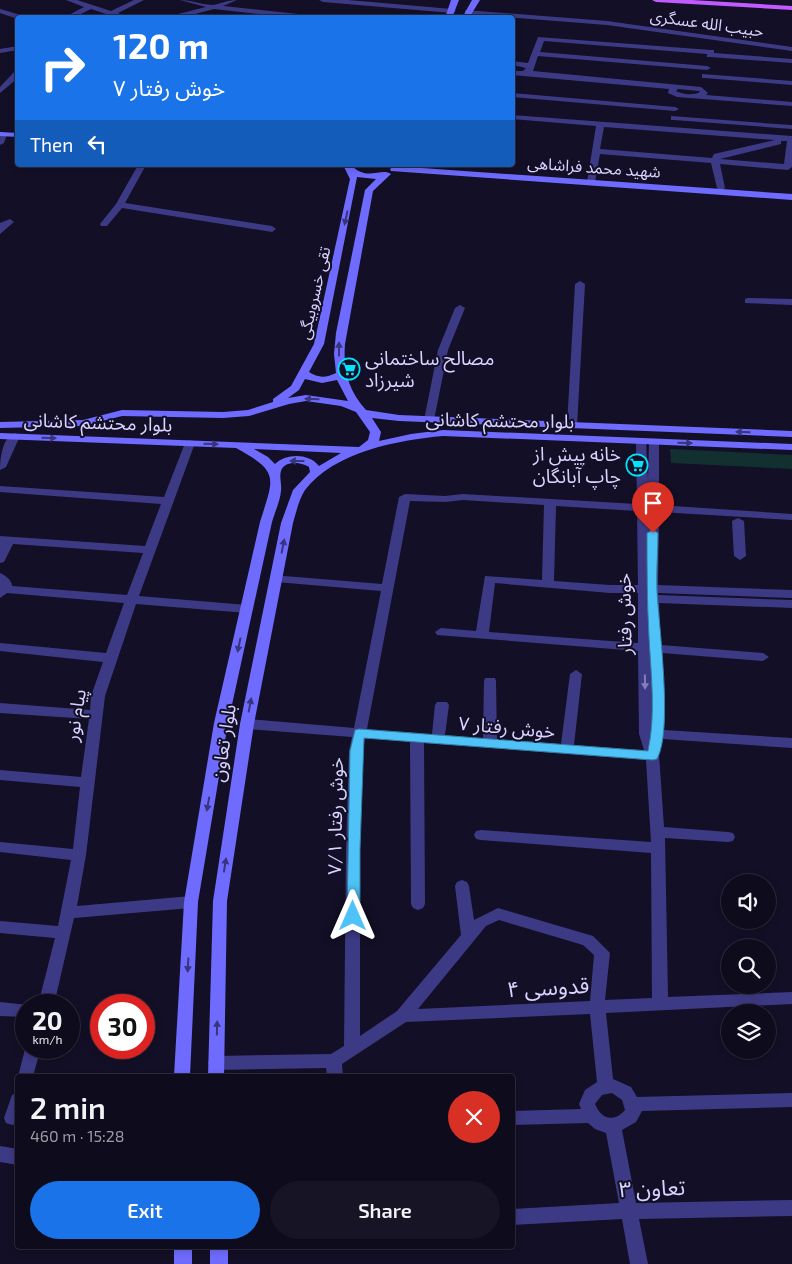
<!DOCTYPE html>
<html lang="en">
<head>
<meta charset="utf-8">
<style>
  :root { --surface:#0e0b1c; --page:#171425; --text:#f1f3f6; --muted:#9b9ba3; --line:#2e2b3b; --accent:#1a73e8 }
  body { margin:0; font-family:"Exo 2","Noto Sans Arabic",sans-serif; background:var(--page); color:var(--text); height:100vh; display:flex; flex-direction:column; font-size:19px; white-space:nowrap }
  * { box-sizing:border-box; margin:0 }
  p { font-size:16px; color:var(--muted) }
  .icon { flex:none; width:28px; height:28px; fill:none; stroke:currentColor; stroke-width:2; stroke-linecap:round; stroke-linejoin:round }
  .map { position:relative; flex:1; overflow:hidden }
  .side { position:absolute; left:15px; top:1074px; width:500px; height:175px; display:flex; flex-direction:column; background:var(--surface); border-radius:5px; box-shadow:0 2px 8px #0003,0 0 0 1px var(--line) }
  .side>* { flex:none }
  .banner { position:absolute; left:15px; top:15px; width:500px; height:152px; border-radius:5px; box-shadow:0 2px 8px #0003,0 0 0 1px var(--line); background:#1a73e8; color:#fff; overflow:hidden }
  .buttons { position:absolute; left:721px; top:874px; display:grid; gap:10px }
  .buttons a { display:grid; place-items:center; width:55px; height:55px; border-radius:50%; background:var(--surface); box-shadow:0 2px 8px #0003,0 0 0 1px var(--line); font-size:25px }
  .speed { position:absolute; left:15px; top:994px; display:flex; gap:10px; font-size:25px; font-weight:700; text-align:center }
  .speed>* { display:grid; place-content:center; width:65px; height:65px; border-radius:50%; background:var(--surface); box-shadow:0 2px 8px #0003,0 0 0 1px var(--line); line-height:1 }
  .speed small { font-size:12px; font-weight:400 }
  .speed .limit { border:8px solid #d22; background:#fff; color:#111 }
  .pin { position:absolute; display:grid; place-items:center; width:42px; height:42px; color:#fff; margin:-51px -21px; border-radius:50% 50% 50% 0; rotate:-45deg; box-shadow:0 0 5px #0007 }
  .pin .icon { rotate:45deg }
  .me { position:absolute; width:55px; margin:-28px; rotate:0deg; stroke-linejoin:round; filter:drop-shadow(0 0 4px #0008) }
  .turn { display:flex; align-items:center; gap:18px; height:105px; padding:0 15px; font-size:22px }
  .turn .icon { width:65px; height:65px; stroke-width:2.5 }
  .turn b { display:block; font-size:35px; line-height:42px }
  .then { display:flex; align-items:center; height:48px; padding:0 15px; background:#0003; gap:10px; font-size:19px }
  .round { display:grid; place-items:center; flex:none; width:52px; height:52px; border-radius:26px; background:var(--page) }
  .head { display:flex; align-items:center; justify-content:space-between; height:85px; padding:0 15px }
  h1 { font-size:30px; font-weight:600; line-height:38px }
  .button { display:flex; gap:10px; margin-top:auto; padding:10px 15px }
  .button a { flex:1; height:58px; border-radius:30px; background:var(--accent); color:#fff; font-size:20px; font-weight:600; line-height:58px; text-align:center }
  .button a+a { background:var(--page); color:var(--text) }
  .map>svg:first-child { display:block }
</style>
</head>
<body>
<div class="map">
<svg width="792" height="1264" viewBox="0 0 792 1264">
  <rect width="100%" height="100%" fill="#130f26"/>
  <path fill="#12302f" d="M670 449 792 455V469L671 463Z"/>
  <g fill="none" stroke-linecap="round" stroke-linejoin="round">
    <g fill="#3d3a85" fill-rule="evenodd">
      <path d="M66 0H77L111 11 134 0H144L118 13 130 18H118L91 9 73 18H63L84 7Z"/>
      <path d="M180 0C191 0 203 5 213 5 220 4 227 0 237 0L223 6 308 15 312 17 293 18 214 9 180 18H162L206 7Z"/>
      <path d="M319 0H348L452 9 456 11 452 13 323 2Z"/>
      <path d="M0 9 24 16V18H18V19L0 13Z"/>
      <path d="M465 10 607 21 792 47V51L607 25 468 14H465Z"/>
      <path d="M538 37 711 50H714V53L792 59V63L710 57H707V54L544 41 540 52 707 66 711 68 707 70 538 56 533 71 701 87 708 93 706 95 792 102V106L677 97 668 93 669 89 512 75V71H523L526 68 512 65V61L528 63ZM678 89 699 91 700 92C694 96 681 94 676 91Z"/>
      <path d="M18 46V50L0 53V49Z"/>
      <path d="M15 71H18V78L0 93V87Z"/>
      <path d="M702 74 792 81V85L705 78H702Z"/>
      <path d="M512 93 675 107 679 109 675 111 512 97Z"/>
      <path d="M512 115 792 136V167L788 170 720 164 725 188 721 191 717 188 711 163 600 154 595 182 591 185 587 182 596 126 512 119ZM604 127 775 140 714 154 712 158 600 149ZM781 141H787L784 164 720 159 781 144Z"/>
      <path d="M671 116 790 125H792V129L674 120H671Z"/>
      <path d="M0 132 7 134 4 143 0 145Z"/>
      <path d="M138 165H146L125 203 272 226 276 229 272 232 122 208 107 226H101L100 224 116 204Z"/>
      <path d="M10 219 14 222 0 234V223Z"/>
      <path d="M580 281 585 284 577 426 572 429 567 426 575 284Z"/>
      <path d="M748 298 792 299V305L745 303V299Z"/>
      <path d="M460 305 465 308 448 350 434 420 433 422H425L424 420 438 350 455 308Z"/>
      <path d="M15 433 20 436 6 467 0 470C0 459 2 437 15 433Z"/>
      <path d="M641 438 646 441 648 480 649 442 654 439 659 442V505L792 514V520L659 512 658 585 792 590V598L658 593V595L792 600V608L659 603 661 645 763 653 769 657 763 661 662 653 665 698 664 730 792 738V748L663 739 659 754 664 827 728 832 733 833 735 837 733 841 728 842 665 838 668 997 792 992V1004L606 1013 613 1079 631 1087 637 1097 792 1093V1107L642 1111 636 1122 622 1130 636 1203 792 1200V1216L639 1219 648 1264H630L622 1219 512 1225V1209L619 1203 606 1133 595 1129 588 1123 512 1125V1111L581 1109 579 1104 585 1090 597 1082 590 1014 406 1022 342 1064 343 1076H327L326 1068 216 1070 210 1068 208 1063 210 1058 216 1056 331 1054 344 1046 346 849 349 751 352 737 247 729 242 727 240 724 242 721 247 719 354 728 381 591 276 582 270 578 272 575 382 584 399 497 405 494 445 496 463 494 637 504 636 441ZM463 500 544 505 542 580 485 576 476 631 441 628 435 632 437 635 638 651 639 734 644 750 574 745 582 674 576 670 570 674 561 744 497 739 496 681 495 678H485L484 681 483 738 445 735 449 705 447 702H437L435 705 432 734 367 729 410 501 445 502ZM556 506 637 511 638 585H610L554 581ZM495 583 610 593H638V643L489 632ZM365 738 410 742 411 904 413 908 418 910 423 908 425 904 424 743 646 760 651 842 481 830 476 831 474 835 476 839 481 840 651 853 652 998 605 1000 610 953 593 936 498 908 474 920 469 886 467 882 462 880 457 882 455 886 461 935 397 1011 360 1036V849L363 751ZM499 920 583 945 594 955 590 1001 418 1009 486 926ZM612 1093 622 1100 625 1110C614 1123 601 1119 595 1104L602 1095Z"/>
      <path d="M190 440 195 443 139 596 247 605 253 609 247 613 136 604 105 696 86 855 77 906 191 896 196 898 198 902 196 906 191 908 74 918 54 1005H38L55 938 0 933V921L58 926 71 860 0 852V842L73 849 80 787 0 780V770L81 777 89 719 0 713V703L90 710 91 696 103 662 0 651V643L106 653 124 603 7 593 0 598V573C5 575 12 580 12 586L127 595 143 553 13 544 4 562 0 563V536L145 546 161 504 0 492V486L164 497 185 443Z"/>
      <path d="M738 518 744 521 746 556 740 560 734 556 732 521Z"/>
      <path d="M0 1002 28 1005 26 1017 0 1016Z"/>
      <path d="M26 1045V1048H41L33 1076 18 1077Z"/>
      <path d="M18 1093V1123L12 1125 6 1123 4 1118 12 1095Z"/>
      <path d="M0 1146 18 1149V1165L0 1162Z"/>
    </g>
    <g fill="#6f6bff" fill-rule="evenodd">
      <path d="M451 0H459L452 18H445Z"/>
      <path d="M472 0H480L469 18H462Z"/>
      <path d="M0 132 18 133V137L0 136Z"/>
      <path d="M345 165H351C367 182 381 167 391 174L373 191 345 344C343 370 348 390 366 410L399 415 792 431V437L399 421 372 418 381 432 379 441 411 434 443 430 792 444V450L443 436C398 440 334 452 305 490 299 499 296 513 293 523L254 724 227 901 224 1076H208L213 901 240 724 281 523 293 490 310 472 309 467C302 462 284 460 281 471 279 477 282 485 281 491 280 501 275 512 272 522L228 723 198 902 190 1076H174L184 902 214 723 260 522C274 477 280 472 236 448L0 439V433L359 447 368 440 370 432 356 412 341 406 306 401 289 404 249 416 223 418 122 416 83 426 0 428V422L83 420 122 410 223 412 248 410 273 402V399L291 386 314 344 350 179 344 167ZM357 177 376 179 365 190 336 333 334 354 336 373C326 378 318 378 309 372L324 344ZM305 379 322 383 337 380 348 401 306 395 288 398 299 390ZM254 449 341 453 319 466C309 453 286 453 275 464L268 457Z"/>
      <path d="M394 166 792 194V200L391 171 390 169Z"/>
      <rect x="174" y="1246" width="18" height="18"/>
      <rect x="210" y="1246" width="18" height="18"/>
    </g>
    <path fill="#c25bff" fill-rule="evenodd" d="M652 0H692L792 6V10L656 2Z"/>
  </g>
  <defs><path id="oneway-solid" d="M-6-.8H1V-3.2L6.5 0L1 3.2V.8H-6Z" transform="scale(1.25)"/></defs>
  <g fill="#38347d">
    <use href="#oneway-solid" transform="translate(346 218) rotate(102)"/>
    <use href="#oneway-solid" transform="translate(339 349) rotate(-90)"/>
    <use href="#oneway-solid" transform="translate(312 399) rotate(-178)"/>
    <use href="#oneway-solid" transform="translate(743 432) rotate(-178)"/>
    <use href="#oneway-solid" transform="translate(49 438) rotate(2)"/>
    <use href="#oneway-solid" transform="translate(685 443) rotate(2)"/>
    <use href="#oneway-solid" transform="translate(211 444) rotate(2)"/>
    <use href="#oneway-solid" transform="translate(297 461) rotate(-180)"/>
    <use href="#oneway-solid" transform="translate(283 546) rotate(-79)"/>
    <use href="#oneway-solid" transform="translate(239 645) rotate(102)"/>
    <use href="#oneway-solid" transform="translate(250 705) rotate(-79)"/>
    <use href="#oneway-solid" transform="translate(208 804) rotate(100)"/>
    <use href="#oneway-solid" transform="translate(225 865) rotate(-81)"/>
    <use href="#oneway-solid" transform="translate(188 965) rotate(93)"/>
    <use href="#oneway-solid" transform="translate(217 1028) rotate(-89)"/>
  </g>
  <use fill="#837fbc" href="#oneway-solid" transform="translate(645 682) rotate(89)"/>
  <path fill="#4fc3f7" stroke="#337fa1" d="M653 530 658 533C658 552 656 572 657 591 659 628 673 730 657 759L653 760 364 738 360 849V916L358 920 353 922 349 920 347 916 350 751 355 730 359 729 648 751C656 714 651 675 649 637 647 602 647 568 647 533Z"/>
  <defs>
    <g id="supermarket-ring" transform="scale(1.125)"><circle r="9.5" fill="#130f26" stroke="#00e5ff" stroke-width="1.5"/><path d="M-6-5.5h2.5l.6 2H6L4.5 2H-2.5L-4.4-4H-6ZM-1.5 3.2a1.3 1.3 0 1 0 .1 0ZM3 3.2a1.3 1.3 0 1 0 .1 0Z" fill="#00e5ff"/></g>
  </defs>
  <g fill-rule="evenodd">
    <use href="#supermarket-ring" x="349" y="369"/>
    <use href="#supermarket-ring" x="637" y="465"/>
  </g>
  <g text-anchor="middle" stroke-width="4" stroke-linejoin="round" paint-order="stroke">
    <g font-size="16" fill="#d9d4ff" stroke="#130f26">
      <text transform="translate(707 23) rotate(8)" y="6">حبیب الله عسگری</text>
      <text transform="translate(594 167) rotate(4)" y="6">شهید محمد فراشاهی</text>
      <text transform="translate(314 293) rotate(-77)" y="6">تقی خسروبیگی</text>
    </g>
    <g font-size="19" fill="#d9d4ff" stroke="#130f26" text-anchor="start">
      <text x="365" y="365">مصالح ساختمانی<tspan x="365" dy="22">شیرزاد</tspan></text>
      <text x="621" y="461" text-anchor="end">خانه پیش از<tspan x="621" dy="22">چاپ آبانگان</tspan></text>
    </g>
    <g font-size="19" fill="#d9d4ff" stroke="#130f26">
      <text transform="translate(500 420) rotate(1)" y="7">بلوار محتشم کاشانی</text>
      <text transform="translate(98 422) rotate(2)" y="7">بلوار محتشم کاشانی</text>
      <text transform="translate(624 614) rotate(-91)" y="7">خوش رفتار</text>
      <text transform="translate(75 715) rotate(-81)" y="7">پیام نور</text>
      <text transform="translate(507 727) rotate(5)" y="7">خوش رفتار ۷</text>
      <text transform="translate(223 743) rotate(-81)" y="7">بلوار تعاون</text>
      <text transform="translate(335 816) rotate(-89)" y="7">خوش رفتار ۷/۱</text>
    </g>
    <g font-size="22" fill="#d9d4ff" stroke="#130f26">
      <text transform="translate(548 987) rotate(-3)" y="8">قدوسی ۴</text>
      <text transform="translate(652 1188) rotate(-2)" y="8">تعاون ۳</text>
    </g>
  </g>
</svg>
<div class="buttons">
<a><svg class="icon" aria-label="sound" viewBox="0 0 24 24"><path d="M4 9h4l5-4v14l-5-4H4zM17 9q2 3 0 6"/></svg></a>
<a><svg class="icon" aria-label="search" viewBox="0 0 24 24"><circle cx="10" cy="10" r="6"/><path d="M15 15l6 6"/></svg></a>
<a><svg class="icon" aria-label="layers" viewBox="0 0 24 24"><path d="M12 4l9 5-9 5-9-5zM3 14l9 5 9-5"/></svg></a>
</div>
<div class="speed"><div>20<small>km/h</small></div><div class="limit">30</div></div>
<div class="pin" style="left:653px;top:533px;background:#d93025"><svg class="icon" aria-label="arrive" viewBox="0 0 24 24"><path d="M6 21V4h12l-3 4 3 4H6"/></svg></div>
<svg class="me" style="left:353px;top:916px" viewBox="-20 -20 40 40"><path d="M0-17L14 15 0 8-14 15z" fill="#4fc3f7" stroke="#fff" stroke-width="4"/></svg>
<div class="banner">
<div class="turn"><svg class="icon" aria-label="right" viewBox="0 0 24 24"><path d="M7 20v-9h11M14 6l5 5-5 5"/></svg><div><b>120 m</b>خوش رفتار ۷</div></div>
<div class="then">Then<svg class="icon" aria-label="left" viewBox="0 0 24 24"><path d="M17 20v-9H6M10 6l-5 5 5 5"/></svg></div>
</div>
<section class="side">
<div class="head"><div><h1>2 min</h1><p>460 m · 15:28</p></div><a class="round" style="background:#d93025;color:#fff"><svg class="icon" aria-label="close" viewBox="0 0 24 24"><path d="M6 6l12 12M18 6L6 18"/></svg></a></div>
<div class="button"><a>Exit</a><a>Share</a></div>
</section>
</div>
</body>
</html>
